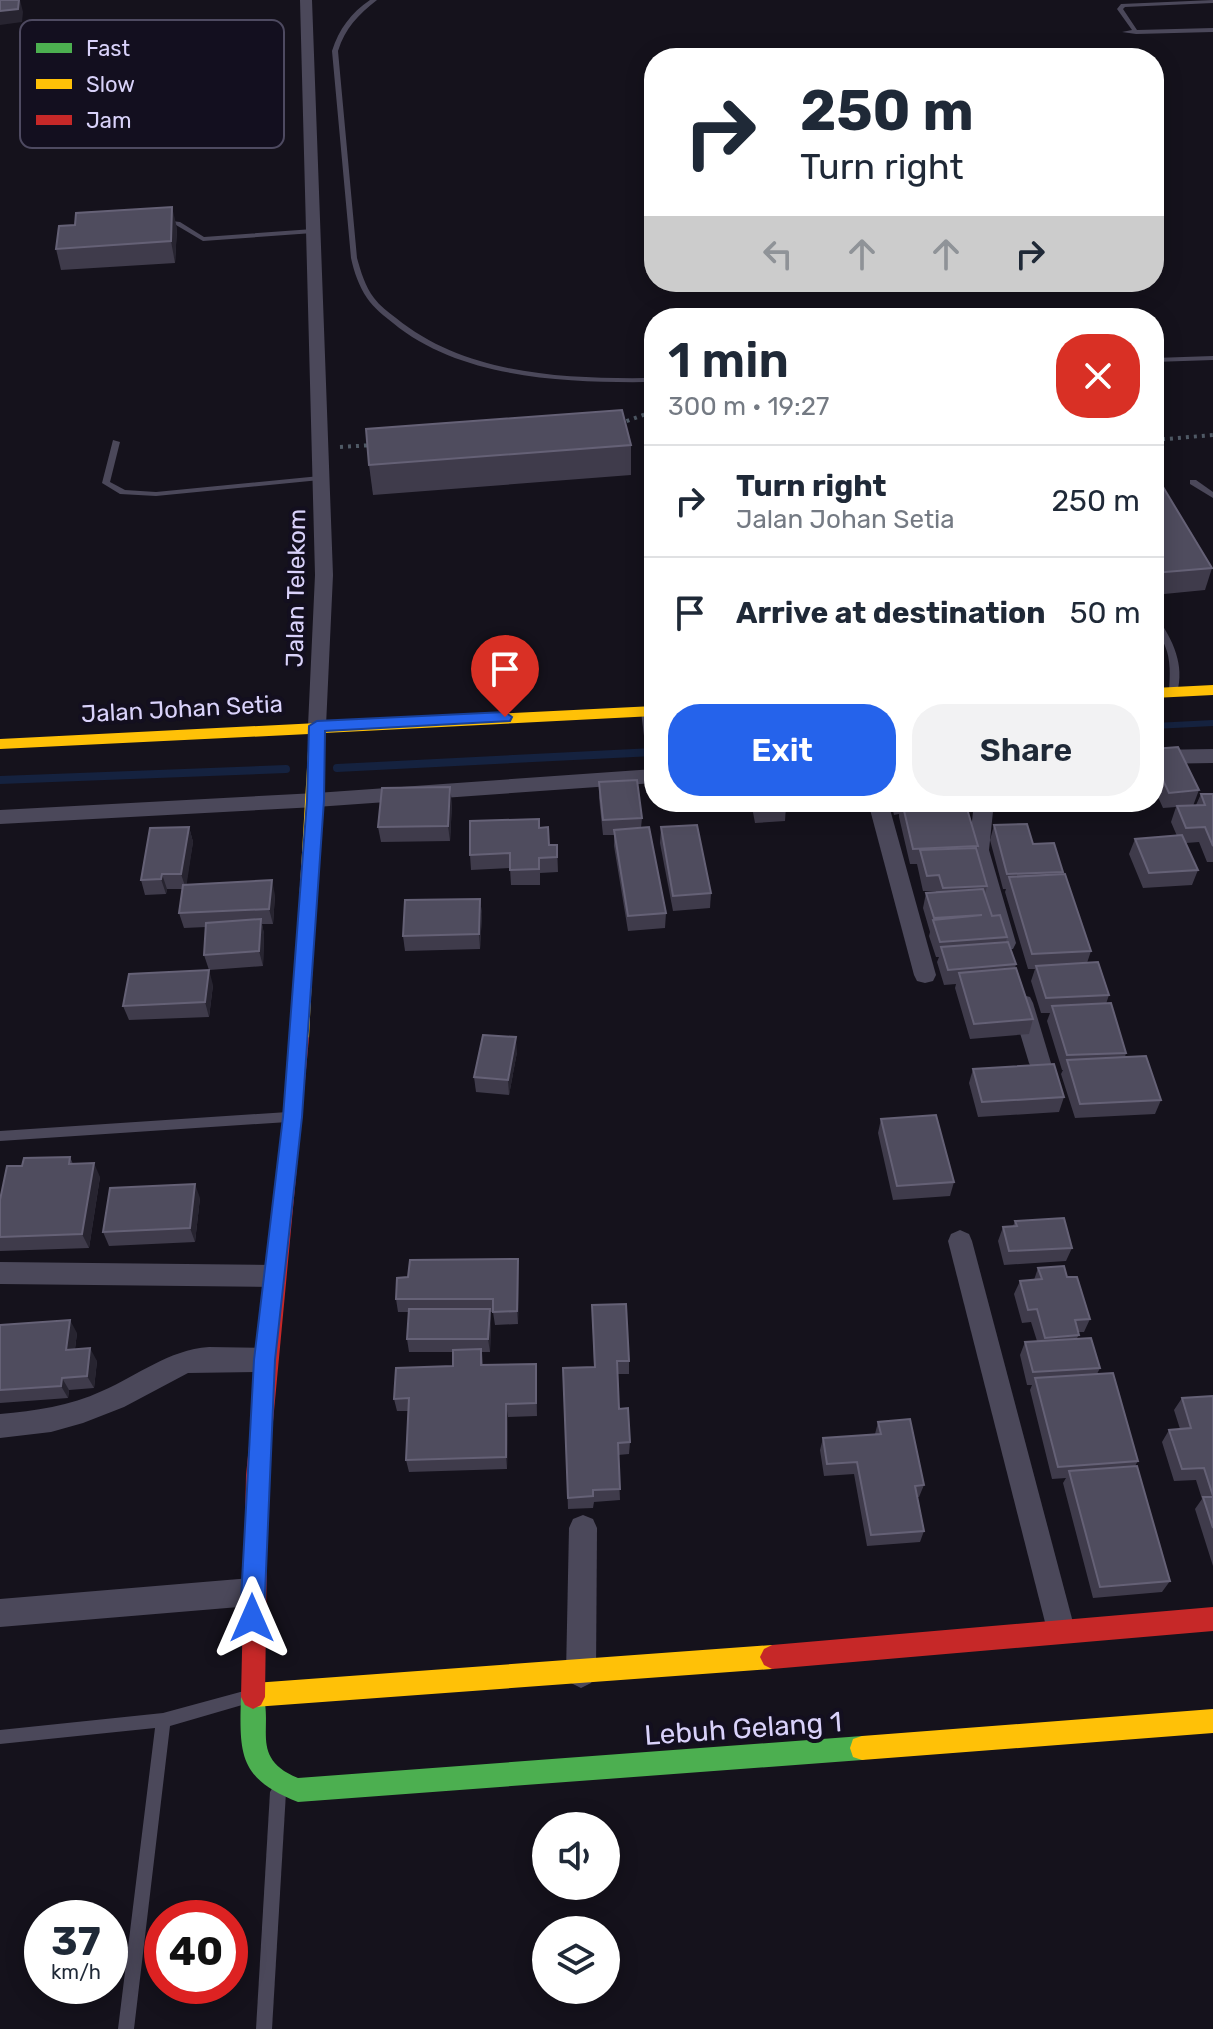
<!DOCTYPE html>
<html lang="en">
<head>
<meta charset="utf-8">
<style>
  :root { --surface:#fff; --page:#f2f2f3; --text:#1f2937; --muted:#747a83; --line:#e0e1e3; --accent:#2563eb }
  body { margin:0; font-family:Rubik,sans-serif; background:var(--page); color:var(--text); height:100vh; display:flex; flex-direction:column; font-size:30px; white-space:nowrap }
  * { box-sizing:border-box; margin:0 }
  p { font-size:26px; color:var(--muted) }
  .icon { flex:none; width:44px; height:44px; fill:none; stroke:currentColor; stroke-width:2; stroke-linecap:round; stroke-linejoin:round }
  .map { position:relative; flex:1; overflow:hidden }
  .panel { position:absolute; left:644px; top:308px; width:520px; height:504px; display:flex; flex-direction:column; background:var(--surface); border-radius:32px; box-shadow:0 4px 20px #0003 }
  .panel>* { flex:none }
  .guide { position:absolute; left:644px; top:48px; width:520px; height:244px; border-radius:32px; box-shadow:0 4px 20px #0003; background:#fff; color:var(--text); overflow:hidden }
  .tools { position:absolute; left:532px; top:1812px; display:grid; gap:16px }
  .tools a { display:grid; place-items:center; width:88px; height:88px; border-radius:50%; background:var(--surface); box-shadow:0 4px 20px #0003; font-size:40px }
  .speed { position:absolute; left:24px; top:1900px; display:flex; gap:16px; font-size:40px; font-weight:700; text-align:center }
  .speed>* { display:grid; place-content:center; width:104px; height:104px; border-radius:50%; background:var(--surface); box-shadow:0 4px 20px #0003; line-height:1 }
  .speed small { font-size:20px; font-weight:400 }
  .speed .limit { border:12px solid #d22; background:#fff; color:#111 }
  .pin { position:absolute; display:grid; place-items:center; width:68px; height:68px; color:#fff; margin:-82px -34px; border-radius:50% 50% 50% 0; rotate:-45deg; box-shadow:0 0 8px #0007 }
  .pin .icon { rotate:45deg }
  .me { position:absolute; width:88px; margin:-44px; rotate:0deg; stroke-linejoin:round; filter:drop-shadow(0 0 6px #0008) }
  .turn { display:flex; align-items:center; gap:28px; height:168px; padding:0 24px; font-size:36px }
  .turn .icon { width:104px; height:104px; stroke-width:2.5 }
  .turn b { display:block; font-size:56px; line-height:68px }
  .lanes { display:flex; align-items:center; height:76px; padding:0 24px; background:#0003; justify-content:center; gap:40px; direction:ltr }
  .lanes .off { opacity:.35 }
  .round { display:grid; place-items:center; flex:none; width:84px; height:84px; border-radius:32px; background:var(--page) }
  .summary { display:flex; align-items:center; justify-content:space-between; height:136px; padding:0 24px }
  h1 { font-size:48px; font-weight:600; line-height:60px }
  .button { display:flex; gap:16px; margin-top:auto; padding:16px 24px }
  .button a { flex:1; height:92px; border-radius:32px; background:var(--accent); color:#fff; font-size:32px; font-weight:600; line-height:92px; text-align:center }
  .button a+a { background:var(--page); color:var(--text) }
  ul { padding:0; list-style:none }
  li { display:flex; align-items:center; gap:24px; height:112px; padding:0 24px; border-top:2px solid var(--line) }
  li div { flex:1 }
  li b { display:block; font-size:30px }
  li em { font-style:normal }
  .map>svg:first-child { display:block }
</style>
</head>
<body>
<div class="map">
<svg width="1213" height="2029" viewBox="0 0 1213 2029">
  <rect width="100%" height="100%" fill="#15121c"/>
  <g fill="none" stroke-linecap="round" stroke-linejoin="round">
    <path stroke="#15223f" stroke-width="6" d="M1154 726 1213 723"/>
    <g stroke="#15223f" stroke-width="8">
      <path d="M337 768 654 752"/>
      <path d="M0 780 286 769"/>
    </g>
    <g stroke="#4f5965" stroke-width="4" stroke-dasharray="3 5" stroke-linecap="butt">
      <path d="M619 424 654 411"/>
      <path d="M1154 440 1213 435"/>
      <path d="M340 447 374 445"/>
    </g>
    <g fill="#4b485a" fill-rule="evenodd">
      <path d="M370 0H377C358 15 345 28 338 51L357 258C361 272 365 286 374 298 380 306 388 312 396 318 467 376 567 379 654 378V382C570 383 462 380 393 323 384 316 374 308 367 298 359 286 354 272 351 258L332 51C339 29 351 13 370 0Z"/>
      <path d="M1213 0V3L1125 7 1123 9 1137 30 1213 28V32L1136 34 1122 32 1132 30 1117 9 1121 4Z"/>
      <path d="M163 220 180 222 204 237 313 229 316 231 313 233 203 241 176 225 161 223V221Z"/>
      <path d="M1213 356V360L1154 362V358Z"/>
      <path d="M113 440 120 442 110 482 125 490 156 492 320 476 324 478 320 480 156 496 120 494 102 483Z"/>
      <path d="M1190 480H1196L1213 492V498L1190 484Z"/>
      <path d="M1154 616 1157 617C1173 640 1185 665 1177 693H1171L1169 691C1170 676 1171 660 1165 646 1161 635 1154 628 1154 616Z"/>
      <path d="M288 1112 292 1114 294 1117 292 1120 288 1122 0 1141V1131Z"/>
      <path d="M244 1691 249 1693 251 1698 249 1703 170 1726 134 2029H118L155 1728 0 1744V1730L163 1713Z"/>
      <path d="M278 1784 283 1787 286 1792 272 2029H256L270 1792 273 1787Z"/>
    </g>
    <g fill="#4b485a" fill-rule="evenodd">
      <path d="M300 0H312L333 575 326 726 317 732 308 726 315 575Z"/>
      <path d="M650 705 654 706V742L644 736 641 711Z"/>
      <path d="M1213 749V763L1154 764V750Z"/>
      <path d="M654 769V783L316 807 0 824V810L316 793Z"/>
      <path d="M868 802H888L936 975 933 981 925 983 917 981 914 975Z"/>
      <path d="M974 802H994L989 850 1016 943 1013 949H997L994 943 969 850Z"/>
      <path d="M1022 995 1030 997 1033 1003 1051 1063 1048 1069 1040 1072 1032 1069 1029 1063 1011 1003 1014 997Z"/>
      <path d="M960 1230 969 1234 972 1241 1075 1630 1071 1640 1061 1644 1051 1640 1047 1630 948 1241 951 1234Z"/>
      <path d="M0 1262 274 1265 283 1268 286 1276 283 1284 274 1287 0 1284Z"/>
      <path d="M209 1347 264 1348 273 1352 277 1360 273 1368 264 1372 188 1373 124 1407 83 1423 51 1432 0 1438V1414C35 1411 70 1406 102 1391 139 1375 168 1350 209 1347Z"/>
      <path d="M583 1515 593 1519 597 1528 596 1673 591 1683 581 1688 571 1683 566 1673 569 1528 573 1519Z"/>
      <path d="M251 1578 261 1582 265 1592 261 1602 251 1606 0 1627V1599Z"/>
    </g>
    <path fill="#4caf50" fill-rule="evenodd" d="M253 1685 261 1689C276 1725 247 1757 298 1778L862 1736 871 1739 874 1748 871 1757 862 1760 298 1802C240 1779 239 1756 241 1697L245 1689Z"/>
    <g fill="#ffc107" fill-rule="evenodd">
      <path d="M1213 685V695L1154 698V688Z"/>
      <path d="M654 706V716L324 733 309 1038 306 1043H294L291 1038 309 734 0 749V739Z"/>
      <path d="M772 1645 780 1649 784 1657 780 1665 772 1669 254 1707 246 1703 242 1695 246 1687 254 1683Z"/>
      <path d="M1213 1709V1733L862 1760 853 1757 850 1748 853 1739 862 1736Z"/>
    </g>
    <g fill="#c62828" fill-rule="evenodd">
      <path d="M300 1031 306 1033 309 1038 268 1475 265 1697 261 1705 253 1709 245 1705 241 1697 246 1475 291 1038 294 1033Z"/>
      <path d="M1213 1607V1631L772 1669 764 1665 760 1657 764 1649 772 1645Z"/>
    </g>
  </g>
  <g fill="#3f3b4b">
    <path d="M75 225 177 228 175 263 61 270 56 249Z"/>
    <path d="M631 445V475L373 495 369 465Z"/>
    <path d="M1154 472 1212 568 1205 590 1154 595Z"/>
    <path d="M1154 749 1199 790 1193 806 1196 805 1201 794H1213V862H1207L1199 842 1186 843 1198 870 1192 885 1143 888 1129 854 1135 839 1177 836 1171 822 1176 807 1163 808 1154 788Z"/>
    <path d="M599 782 642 818 641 828 666 913 665 928 628 931 614 846V835H603L599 798Z"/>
    <path d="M751 802H786V806L785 821 755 823Z"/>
    <path d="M891 802H965L978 846 977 851 987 886 985 894 992 916 1007 937 1006 942 1016 964 1015 969 1033 1019 1029 1034 970 1039 955 988 956 984 944 985 937 962 939 957H936L929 936 930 932 923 908 926 893 936 892V891H923L917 864H910L899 817V814L894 815Z"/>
    <path d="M452 803 450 841 381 842 378 827Z"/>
    <path d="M994 825 1033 844 1063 872 1062 874 1091 951 1087 963 1109 995 1106 1004 1126 1053 1125 1057 1161 1100 1155 1114 1075 1118 1061 1074 1063 1070H1062L1047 1021 1050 1013H1041L1031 981 1035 969H1028L1005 892 1006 889H1003L990 840Z"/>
    <path d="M189 827 193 842 186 884 275 895 273 924H262L264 934 263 966 209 970 204 955 206 927 184 928 179 913 182 889H167L166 894 145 895 141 880Z"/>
    <path d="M661 827 711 893 710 908 673 911 660 843Z"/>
    <path d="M539 828 549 845H557L558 872 540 873V885H511L510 868 471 870 470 855Z"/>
    <path d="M480 899 482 914 480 949 405 951 403 936Z"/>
    <path d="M213 985 209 1017 129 1020 123 1006Z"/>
    <path d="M517 1052 509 1095 476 1092 474 1077Z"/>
    <path d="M973 1069 1064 1097 1059 1112 978 1117 969 1083Z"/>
    <path d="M881 1119 954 1182 950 1196 893 1200 878 1133Z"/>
    <path d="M70 1157 73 1164 100 1177 89 1248 0 1251V1200Z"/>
    <path d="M200 1198 195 1242 109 1246 103 1232Z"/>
    <path d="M1015 1221 1072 1248 1066 1261 1004 1265 998 1241 1003 1227 1013 1226Z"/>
    <path d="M1038 1268 1090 1319 1084 1332H1078L1079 1335 1077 1338 1100 1368 1097 1374 1138 1461 1135 1466 1170 1581 1162 1592 1093 1598 1063 1483 1066 1478 1052 1479 1030 1390 1032 1385H1027L1020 1355 1025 1342 1037 1341 1031 1322 1022 1323 1014 1294 1020 1281 1034 1280Z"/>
    <path d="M519 1273 518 1324 495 1325 493 1312H490L491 1322 490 1352H482L483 1365 536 1364 537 1416 508 1417 507 1469 409 1472 406 1460 408 1411H397L394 1399 453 1366V1352H409L407 1339 409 1312H398L396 1299Z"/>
    <path d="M592 1305 629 1361V1374H618L619 1409 630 1442 629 1454 618 1455 620 1500 594 1502 593 1508 568 1509 563 1368 594 1367Z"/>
    <path d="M0 1325 77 1333 75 1349 97 1361 94 1388 69 1390 68 1398 0 1403Z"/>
    <path d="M1213 1396V1566L1195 1509 1202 1499 1196 1480 1174 1481 1162 1442 1169 1430 1180 1429 1174 1410 1182 1398Z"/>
    <path d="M878 1422 924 1485 919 1497H917L924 1531 920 1542 867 1546 854 1474 824 1476 820 1450 823 1438 875 1434Z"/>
  </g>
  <g fill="#272430">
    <path d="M20 0 23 12 22 22 0 25V11Z"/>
    <path d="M172 207 177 228 175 263 171 241Z"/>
    <path d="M450 787 452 803 450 841 448 826Z"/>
    <path d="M189 827 193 842 186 889 181 874Z"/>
    <path d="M162 874 167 889 166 894 161 879Z"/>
    <path d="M272 880 275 895 273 924 269 909Z"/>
    <path d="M480 899 482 914 480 949 479 934Z"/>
    <path d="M261 919 264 934 263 966 259 951Z"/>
    <path d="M209 970 213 985 209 1017 205 1002Z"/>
    <path d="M516 1037 517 1052 509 1095 508 1080Z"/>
    <path d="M94 1163 100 1177 89 1248 82 1234Z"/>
    <path d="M195 1184 200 1198 195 1242 190 1228Z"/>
    <path d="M518 1259 519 1273 518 1324 517 1311Z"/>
    <path d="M490 1309 491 1322 490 1352 488 1339Z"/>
    <path d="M70 1320 77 1333 73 1363 66 1350Z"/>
    <path d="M90 1348 97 1361 94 1388 87 1376Z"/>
    <path d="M62 1378 69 1390 68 1398 61 1386Z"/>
    <path d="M506 1404 508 1417 507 1469 506 1457Z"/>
  </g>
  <g fill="#4f4c5e" stroke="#656176" stroke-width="2">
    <path d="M0 0H19L18 9 0 11Z"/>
    <path d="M172 207 171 241 56 249 59 226 75 225 76 213Z"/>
    <path d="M622 410 631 445 369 465 366 429Z"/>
    <path d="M1154 472 1212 568 1154 573Z"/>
    <path d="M1178 747 1199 790 1169 793 1154 761V749Z"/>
    <path d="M637 780 642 818 603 820 599 782Z"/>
    <path d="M450 787 448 826 378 827 382 788Z"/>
    <path d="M1201 794H1213V846L1205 827 1186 828 1177 806 1205 805Z"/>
    <path d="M756 802H786V806L757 808Z"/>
    <path d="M902 802H965L978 846 913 849Z"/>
    <path d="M539 819V828L548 827 549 845H557V857L539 858V869L510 870V853L470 855V821Z"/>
    <path d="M1027 824 1033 844 1054 843 1063 872 1007 874 994 825Z"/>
    <path d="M697 825 711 893 673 896 661 827Z"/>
    <path d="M189 827 181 874H162L161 879 141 880 150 828Z"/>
    <path d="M649 827 666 913 628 916 614 830Z"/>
    <path d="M1182 835 1198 870 1149 873 1135 839Z"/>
    <path d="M976 848 987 886 943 888 939 875 927 876 920 850Z"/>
    <path d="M1065 874 1091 951 1032 954 1009 877Z"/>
    <path d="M272 880 269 909 179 913 183 885Z"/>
    <path d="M983 889 992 916 1000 915 1007 937 940 942 933 920 982 915 934 918 926 893Z"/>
    <path d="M480 899 479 934 403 936 405 900Z"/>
    <path d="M261 919 259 951 204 955 206 923Z"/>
    <path d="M1008 942 1016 964 948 970 941 947Z"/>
    <path d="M1098 962 1109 995 1046 998 1036 966Z"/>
    <path d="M1016 968 1033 1019 974 1024 959 973Z"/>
    <path d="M209 970 205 1002 123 1006 129 974Z"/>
    <path d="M1111 1003 1126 1053 1067 1055 1052 1006Z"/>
    <path d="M483 1035 516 1037 508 1080 474 1077Z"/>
    <path d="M1146 1056 1161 1100 1080 1104 1067 1060Z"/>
    <path d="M1054 1064 1064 1097 982 1102 973 1069Z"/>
    <path d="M936 1115 954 1182 897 1186 881 1119Z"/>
    <path d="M70 1157 69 1164 94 1163 82 1234 0 1237V1200L7 1166H22L24 1158Z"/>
    <path d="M195 1184 190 1228 103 1232 110 1188Z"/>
    <path d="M1064 1218 1072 1248 1009 1251 1003 1227 1017 1226 1015 1221Z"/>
    <path d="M518 1259 517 1311 493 1312V1299H396L397 1278 408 1277 410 1260Z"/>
    <path d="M1064 1266 1067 1277H1077L1090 1319 1075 1320 1079 1335 1045 1338 1037 1309 1028 1310 1020 1281 1042 1279 1038 1268Z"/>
    <path d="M626 1304 629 1361H617L619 1409 628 1408 630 1442 618 1443 620 1489 593 1490V1496L568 1498 563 1368 595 1367 592 1305Z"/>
    <path d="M409 1309H490L488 1339H407Z"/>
    <path d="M70 1320 66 1350 90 1348 87 1376 62 1378 61 1386 0 1390V1325Z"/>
    <path d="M1091 1338 1100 1368 1033 1372 1025 1342Z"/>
    <path d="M481 1349V1365L536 1364V1403L506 1404V1457L406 1460 409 1398 394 1399 396 1368 453 1366V1350Z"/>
    <path d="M1113 1373 1138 1461 1058 1467 1035 1378Z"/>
    <path d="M1213 1396V1496L1204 1468 1182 1469 1169 1430 1191 1428 1182 1398Z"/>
    <path d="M910 1419 924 1485 915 1486 924 1531 871 1535 857 1462 827 1464 823 1438 881 1434 878 1422Z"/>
    <path d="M1137 1466 1170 1581 1100 1587 1069 1471Z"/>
    <path d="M1203 1497H1213V1528Z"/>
  </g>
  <path fill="#2563eb" stroke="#184099" stroke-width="2" d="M505 712 512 717 510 721 325 731 324 800 302 1117 275 1360 264 1618 260 1626 252 1630 244 1626 240 1618 254 1360 283 1117 307 800 309 726 317 721Z"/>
  <g text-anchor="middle" stroke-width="8" stroke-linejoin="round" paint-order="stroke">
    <g font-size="24" fill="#d9d2fa" stroke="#130f1f">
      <text transform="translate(296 588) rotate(-89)" y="8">Jalan Telekom</text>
      <text transform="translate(182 709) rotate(-3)" y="8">Jalan Johan Setia</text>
    </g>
    <g font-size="28" fill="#d9d2fa" stroke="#130f1f">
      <text transform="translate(743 1728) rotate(-4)" y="10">Lebuh Gelang 1</text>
    </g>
  </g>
  <rect x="20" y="20" width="264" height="128" rx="12" fill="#130f1f" stroke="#4e4a61" stroke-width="2"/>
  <rect x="36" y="43" width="36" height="10" fill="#4caf50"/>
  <rect x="36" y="79" width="36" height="10" fill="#ffc107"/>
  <rect x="36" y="115" width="36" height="10" fill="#c62828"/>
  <g font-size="22" fill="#d9d2fa">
    <text x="86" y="56">Fast</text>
    <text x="86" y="92">Slow</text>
    <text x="86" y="128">Jam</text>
  </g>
</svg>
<div class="tools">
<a><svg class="icon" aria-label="sound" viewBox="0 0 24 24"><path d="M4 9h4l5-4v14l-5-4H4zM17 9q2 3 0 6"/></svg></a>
<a><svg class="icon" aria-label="layers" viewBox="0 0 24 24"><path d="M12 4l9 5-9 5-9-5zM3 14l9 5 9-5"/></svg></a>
</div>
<div class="speed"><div>37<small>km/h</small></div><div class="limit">40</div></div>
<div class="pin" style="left:505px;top:717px;background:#d93025"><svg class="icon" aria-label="arrive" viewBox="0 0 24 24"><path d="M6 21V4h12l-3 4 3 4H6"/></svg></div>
<svg class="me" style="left:252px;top:1618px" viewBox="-20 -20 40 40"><path d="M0-17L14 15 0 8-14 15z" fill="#2563eb" stroke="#fff" stroke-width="4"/></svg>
<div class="guide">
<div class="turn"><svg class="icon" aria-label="right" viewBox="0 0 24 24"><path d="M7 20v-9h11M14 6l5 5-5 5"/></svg><div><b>250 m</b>Turn right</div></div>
<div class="lanes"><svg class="icon off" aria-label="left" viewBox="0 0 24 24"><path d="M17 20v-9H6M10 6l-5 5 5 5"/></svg><svg class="icon off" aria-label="ahead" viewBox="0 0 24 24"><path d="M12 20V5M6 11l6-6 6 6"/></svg><svg class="icon off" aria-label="ahead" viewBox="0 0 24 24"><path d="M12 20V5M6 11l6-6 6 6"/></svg><svg class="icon" aria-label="right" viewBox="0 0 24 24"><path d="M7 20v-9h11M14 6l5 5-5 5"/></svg></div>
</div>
<section class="panel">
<div class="summary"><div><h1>1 min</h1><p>300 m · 19:27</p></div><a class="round" style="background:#d93025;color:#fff"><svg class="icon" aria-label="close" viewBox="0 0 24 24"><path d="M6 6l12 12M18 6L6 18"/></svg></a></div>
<ul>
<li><svg class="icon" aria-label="right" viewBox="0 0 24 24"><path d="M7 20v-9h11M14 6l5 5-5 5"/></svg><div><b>Turn right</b><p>Jalan Johan Setia</p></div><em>250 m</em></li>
<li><svg class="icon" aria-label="arrive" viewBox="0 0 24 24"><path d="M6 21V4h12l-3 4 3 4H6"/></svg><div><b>Arrive at destination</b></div><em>50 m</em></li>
</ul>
<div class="button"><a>Exit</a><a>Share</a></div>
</section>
</div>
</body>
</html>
